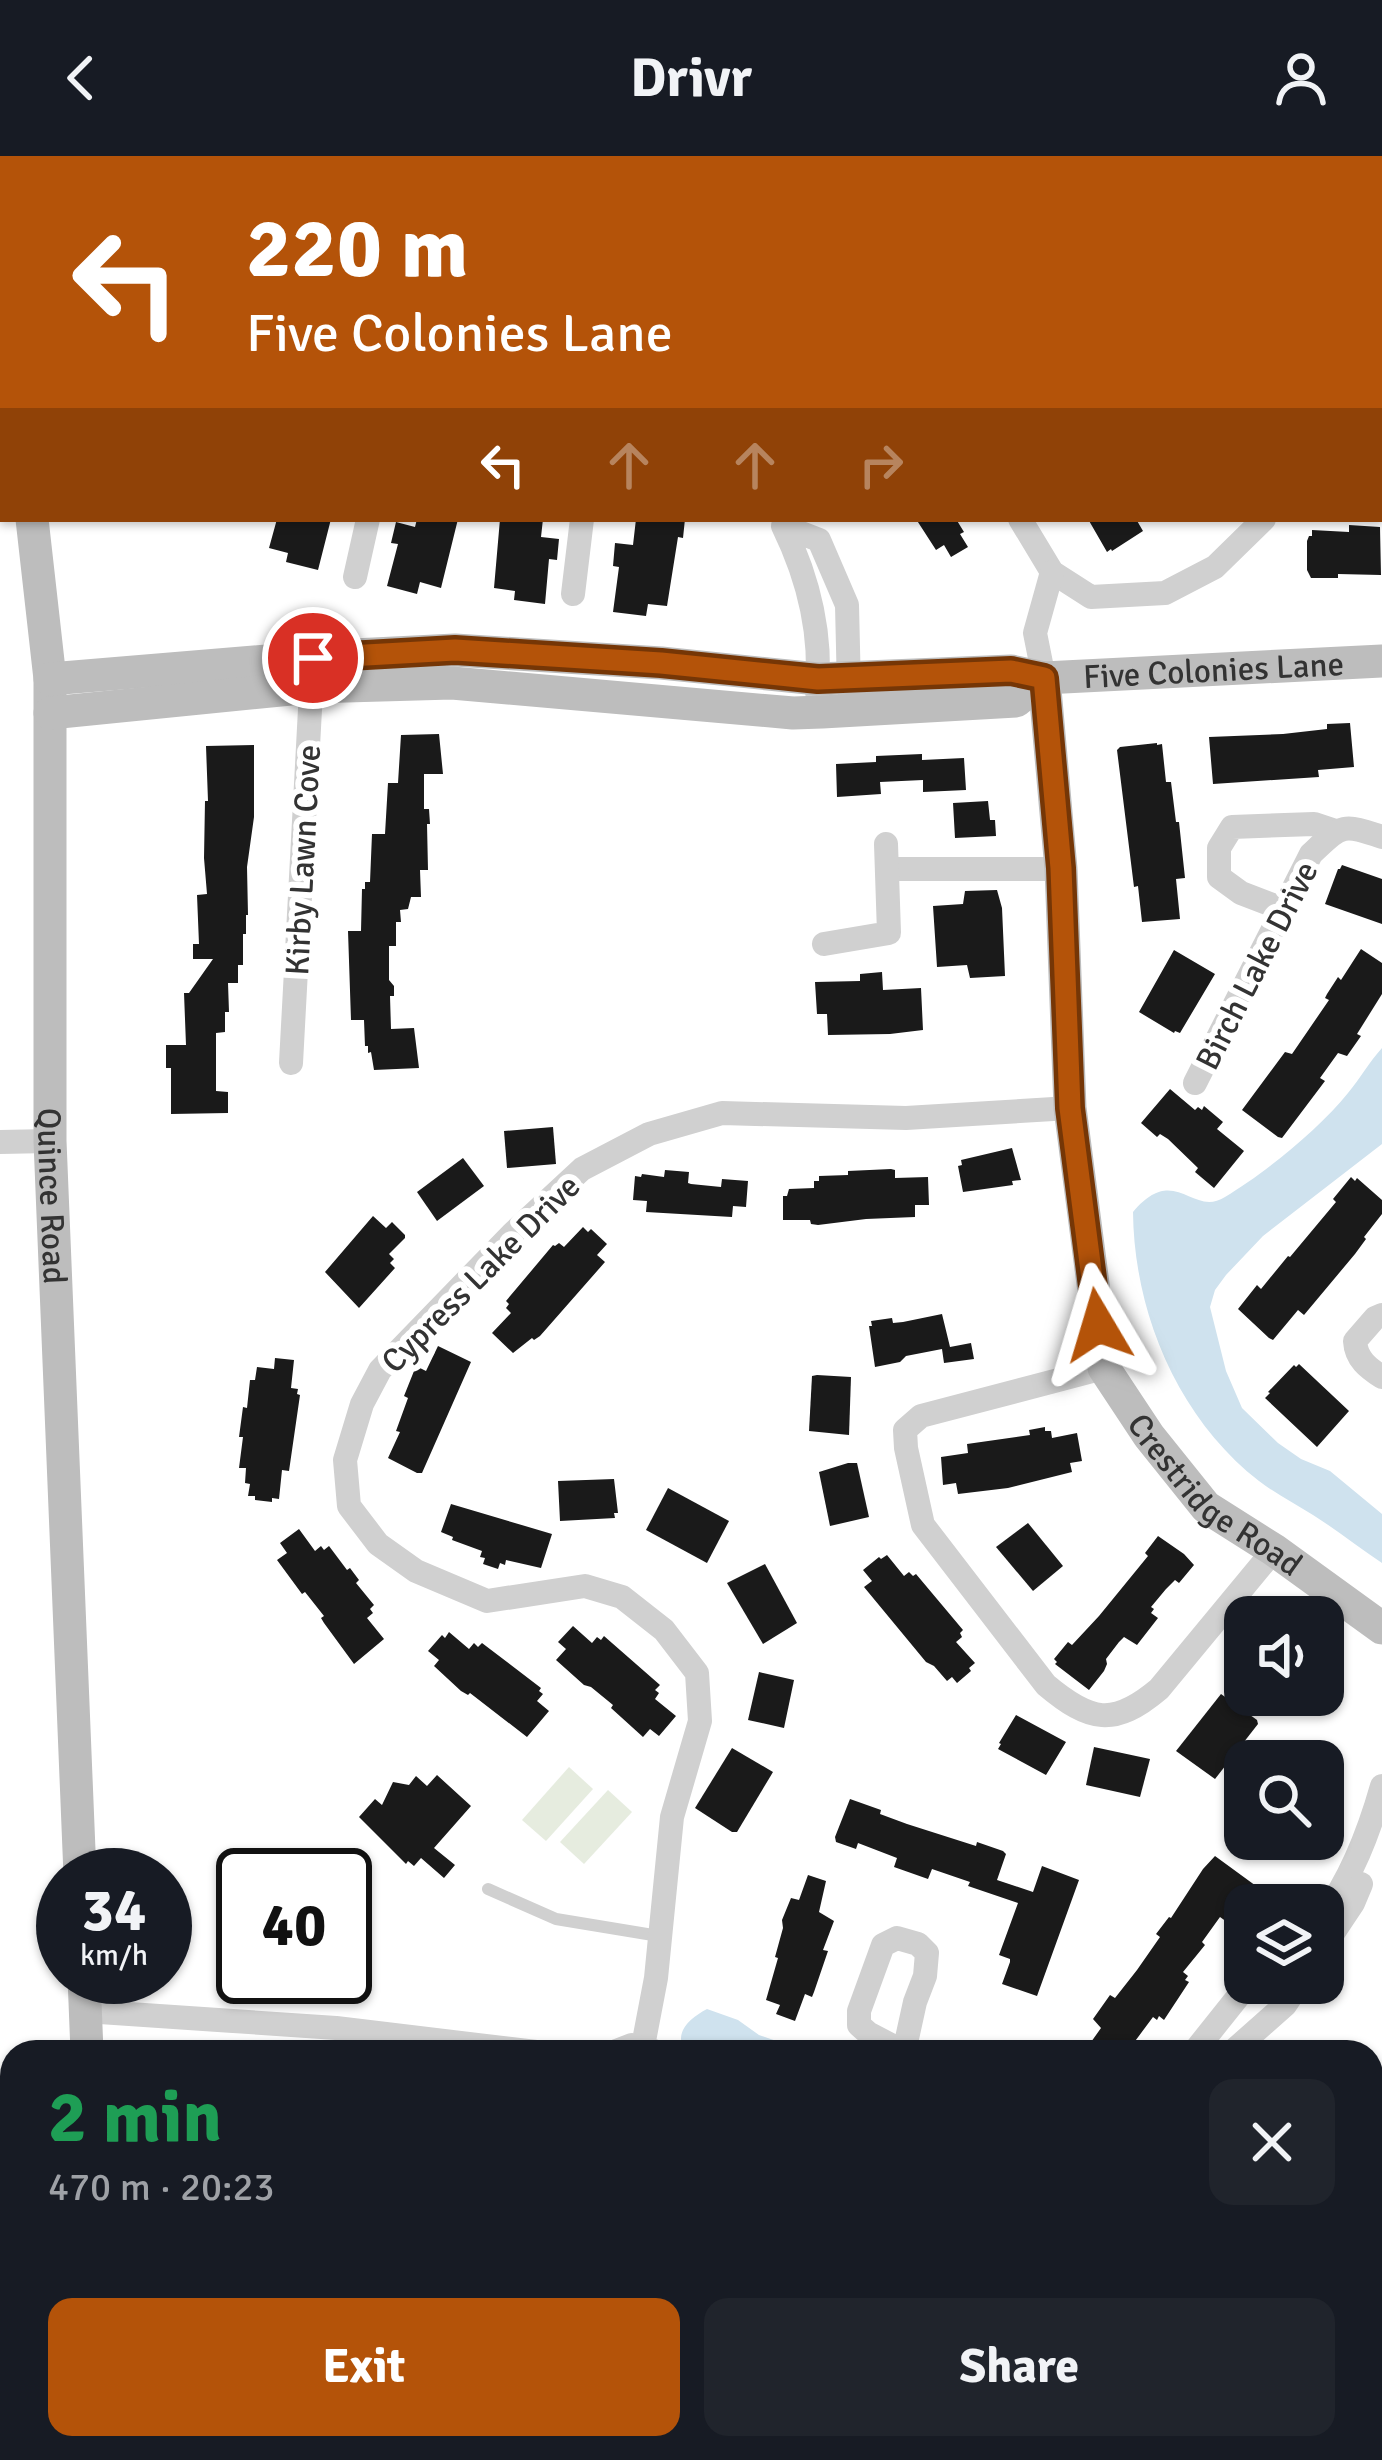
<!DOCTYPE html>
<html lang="en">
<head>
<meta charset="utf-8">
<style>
  :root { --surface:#171b24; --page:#20242c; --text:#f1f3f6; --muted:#9ea1a6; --accent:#b45309 }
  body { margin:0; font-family:Signika,sans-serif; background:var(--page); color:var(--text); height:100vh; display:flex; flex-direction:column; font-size:45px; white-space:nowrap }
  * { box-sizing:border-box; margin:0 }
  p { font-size:39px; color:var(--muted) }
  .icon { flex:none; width:66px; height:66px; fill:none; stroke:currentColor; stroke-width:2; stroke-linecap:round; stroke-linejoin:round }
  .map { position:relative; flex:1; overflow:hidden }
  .panel { position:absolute; left:0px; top:1884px; width:1383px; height:420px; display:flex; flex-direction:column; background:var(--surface); border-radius:36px 36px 0 0; box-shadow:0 3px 9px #0004 }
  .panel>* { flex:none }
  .guide { position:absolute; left:0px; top:0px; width:1383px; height:366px; box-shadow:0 3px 9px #0004; background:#b45309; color:#fff; overflow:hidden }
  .tools { position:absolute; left:1224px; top:1440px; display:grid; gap:24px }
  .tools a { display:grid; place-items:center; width:120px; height:120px; border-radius:24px; background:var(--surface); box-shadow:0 3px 9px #0004; font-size:60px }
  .speed { position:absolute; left:36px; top:1692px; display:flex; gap:24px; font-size:60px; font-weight:700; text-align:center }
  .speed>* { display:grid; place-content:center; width:156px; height:156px; border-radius:50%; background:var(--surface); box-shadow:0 3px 9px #0004; line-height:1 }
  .speed small { font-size:30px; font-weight:400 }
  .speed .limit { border:6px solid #111; border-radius:18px; background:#fff; color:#111 }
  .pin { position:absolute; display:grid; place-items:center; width:102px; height:102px; color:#fff; margin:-51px; border:6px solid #fff; border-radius:50%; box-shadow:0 3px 12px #0007 }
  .me { position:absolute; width:132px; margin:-66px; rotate:353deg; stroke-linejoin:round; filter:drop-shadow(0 0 9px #0008) }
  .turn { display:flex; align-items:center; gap:42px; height:252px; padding:0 48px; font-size:54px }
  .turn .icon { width:156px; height:156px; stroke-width:2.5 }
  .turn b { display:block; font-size:84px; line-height:102px }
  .lanes { display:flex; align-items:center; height:114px; padding:0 48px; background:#0003; justify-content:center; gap:60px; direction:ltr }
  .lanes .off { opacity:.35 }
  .round { display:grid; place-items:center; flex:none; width:126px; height:126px; border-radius:24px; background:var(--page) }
  .summary { display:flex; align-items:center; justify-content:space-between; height:204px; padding:0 48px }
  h1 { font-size:72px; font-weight:800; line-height:90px; color:#1e9e55 }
  .primary-button { display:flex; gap:24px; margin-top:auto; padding:24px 48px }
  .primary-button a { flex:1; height:138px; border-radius:24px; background:var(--accent); color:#fff; font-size:48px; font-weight:800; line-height:138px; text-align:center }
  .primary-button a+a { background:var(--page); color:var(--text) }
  header { display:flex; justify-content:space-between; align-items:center; height:156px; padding:0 48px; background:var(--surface); font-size:54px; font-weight:800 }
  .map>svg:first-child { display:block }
</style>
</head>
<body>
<header><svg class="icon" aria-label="back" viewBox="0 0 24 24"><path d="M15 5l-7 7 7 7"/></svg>Drivr<svg class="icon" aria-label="person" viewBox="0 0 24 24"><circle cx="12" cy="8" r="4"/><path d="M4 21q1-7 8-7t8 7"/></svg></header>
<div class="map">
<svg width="1382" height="2304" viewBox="0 0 1382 2304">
  <rect width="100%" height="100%" fill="#fff"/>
  <g fill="#e6ecdf">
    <path d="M569 1611 593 1633 546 1685 522 1664Z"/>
    <path d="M608 1634 632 1656 584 1708 560 1686Z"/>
  </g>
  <g fill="#cfe2ee">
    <path d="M1382 892V988L1263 1080 1226 1119 1215 1134 1210 1151 1226 1215 1242 1252 1278 1287 1301 1303 1330 1315 1382 1358V1407C1359 1392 1337 1374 1313 1359 1295 1348 1276 1338 1259 1325 1178 1262 1134 1157 1133 1056 1175 1006 1192 1062 1225 1041 1264 1018 1319 973 1348 937 1360 923 1369 906 1382 892Z"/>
    <path d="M707 1853 738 1864 759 1879 808 1896H686C672 1877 690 1862 707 1853Z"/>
    <path d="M621 2292H821L837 2304H631L624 2299Z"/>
  </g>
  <g fill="#1a1a1a">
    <path d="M277 363H331L318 414 286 406 288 397 269 392Z"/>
    <path d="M417 363H458L441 432 420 426 417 438 387 430 398 388 391 387 396 366 415 371Z"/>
    <path d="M500 363H543L541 381 559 383 557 404 549 403 545 448 514 444 515 435 494 432Z"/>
    <path d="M636 363H685L683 382 678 381 667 450 648 448 646 460 613 456 619 411 613 410 615 387 633 389Z"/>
    <path d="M916 363H956L964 376 960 378 968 391 951 401 944 389 936 394Z"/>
    <path d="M1088 363H1136L1143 375 1112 395 1111 393 1107 396Z"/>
    <path d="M1349 369 1380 371 1381 419 1338 418V422H1311L1307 414V385L1309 380H1312V374L1349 376Z"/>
    <path d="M1350 567 1354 611 1318 614 1319 621 1213 628 1209 581 1283 578 1327 573V568Z"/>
    <path d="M439 578 443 618H424V653H429L430 668H427L428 714H420L421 741H411L408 753 400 754 401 766H396V790H389V824L394 830V840H390L391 873 414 872 419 912 374 914 371 896 368 897V890H365L364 864H351L348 775H361L362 733H365V726H370L372 678H385L388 627H398L401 579Z"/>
    <path d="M1157 587V589L1162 588 1166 626H1171L1176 666H1179L1185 722 1176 723 1180 763 1142 766 1138 730 1134 731 1117 594 1120 591Z"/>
    <path d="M254 589V661L247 711 248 759H246V778H243V809H238V827H228L229 856H225V876L216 877V935L228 936V957L171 958V912H166V889H186L184 837H189L213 803H193V788H199L197 739 207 738 204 702 205 645H208L206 590Z"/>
    <path d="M922 598V604L964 602 966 634 923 636V624L880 626 881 638 837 641 836 608 876 606V600Z"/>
    <path d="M988 645 990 664H995L996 680 955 682 953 647Z"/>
    <path d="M1342 709 1382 723V768L1325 748 1338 713H1340Z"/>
    <path d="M997 734 1002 752 1005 820 970 822 967 809 937 811 933 750 963 748 965 735Z"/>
    <path d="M1361 793 1382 807V838L1357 878 1361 880 1347 900 1338 897 1320 922 1325 925 1282 982 1278 981 1242 954 1285 896 1292 898 1329 844 1325 842 1327 838 1338 821 1341 824Z"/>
    <path d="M1174 794 1215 818 1180 877 1175 875 1174 877 1139 856Z"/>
    <path d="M882 816 883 834 921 832 923 874 890 878 828 879 827 858H817L815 826 860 825V818Z"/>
    <path d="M1170 933 1195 954 1198 951 1202 954 1204 950 1223 966 1217 973 1244 995 1214 1032 1195 1016 1198 1012 1168 983 1160 978 1157 981 1141 967Z"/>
    <path d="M553 971 556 1008 507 1012 504 975Z"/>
    <path d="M1012 992 1021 1024 1012 1025 1013 1029 963 1036 958 1010 962 1009 961 1004Z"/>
    <path d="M463 1002 484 1030 437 1065 417 1036Z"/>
    <path d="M891 1013 895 1014V1022L928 1021 929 1049H915V1061L866 1063 818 1069 811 1068 810 1064H783V1040H787L789 1033 814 1032V1025H819V1020L848 1019V1015Z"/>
    <path d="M665 1014 689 1016 688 1027 691 1028 721 1031 722 1023 748 1025 746 1051 733 1050 732 1061 646 1056 647 1045 633 1044 635 1020 641 1021 642 1018 664 1021Z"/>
    <path d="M1351 1021 1355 1025 1357 1022 1382 1044V1058L1364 1081 1366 1083 1355 1098 1304 1159 1298 1154 1273 1184 1269 1182 1238 1153 1257 1129 1261 1133 1288 1100 1290 1101 1336 1046 1333 1043Z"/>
    <path d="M373 1060 386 1072 392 1066 405 1079V1082L389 1098 394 1103 390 1107 395 1112 359 1152 325 1116Z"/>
    <path d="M583 1071 588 1076 591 1073 607 1088 597 1099 605 1106 540 1180 534 1184 532 1182 513 1197 492 1177 511 1157 506 1152 509 1148 506 1145 553 1089 555 1090 559 1087 564 1091Z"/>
    <path d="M942 1158 950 1191 971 1187 974 1203 944 1207 942 1193 906 1200 900 1206 875 1211 869 1170H872L871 1165 892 1162 893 1167 903 1166Z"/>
    <path d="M438 1190 471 1206 422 1317H417L388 1302 400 1276 396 1275 408 1242 404 1240 416 1210 426 1215Z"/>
    <path d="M275 1202 294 1204 291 1232 298 1233 297 1238 300 1239 289 1315 282 1314 279 1343 272 1342V1346L255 1344V1340H248L250 1328 245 1327 246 1312H239L243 1281H239L243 1251 247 1252 250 1224H255L257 1211 274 1213Z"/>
    <path d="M1299 1208 1349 1255 1317 1291 1265 1242 1270 1237 1268 1236 1294 1209 1296 1211Z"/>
    <path d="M817 1219 851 1221 849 1279 809 1275 812 1220Z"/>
    <path d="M1045 1271V1275H1051L1052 1282 1077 1277 1082 1305 1070 1307 1072 1316 1008 1332 958 1338 956 1327 943 1329 941 1301 968 1297 967 1288 1030 1279 1029 1274Z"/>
    <path d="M848 1307H857L869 1361 830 1370 819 1316Z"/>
    <path d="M614 1323 618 1357H614L615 1362 560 1365 558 1325Z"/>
    <path d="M668 1332 729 1365 707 1407 646 1374Z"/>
    <path d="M451 1348 552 1378 541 1412 506 1404 505 1409 500 1407 498 1413 483 1408 485 1402 480 1401 482 1395 452 1384 453 1381 441 1376Z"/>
    <path d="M1028 1367 1063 1410 1033 1435 996 1391Z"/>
    <path d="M299 1373 315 1395 321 1390 324 1394 329 1390 347 1414 350 1412 359 1424 356 1427 374 1449 370 1453 373 1457 367 1462 384 1483 354 1508 324 1467 321 1462 324 1460 305 1436 302 1438 277 1404 287 1397 280 1387Z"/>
    <path d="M1158 1380 1184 1398 1194 1409 1179 1427 1175 1424 1166 1433 1151 1451 1154 1453 1151 1457 1158 1462 1137 1489 1124 1481 1119 1486 1106 1503 1107 1508 1104 1515 1089 1534 1055 1508 1057 1506 1054 1503 1068 1486 1072 1489 1099 1460 1148 1400 1145 1397Z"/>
    <path d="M887 1399 904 1420 909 1416 913 1420 916 1418 963 1474 960 1477 962 1481 956 1486 975 1507 969 1512 971 1515 957 1527 952 1521 947 1525 934 1510 926 1506 864 1431 872 1425 863 1414 879 1401 881 1403Z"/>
    <path d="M765 1408 797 1467 763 1488 727 1427Z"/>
    <path d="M573 1470 592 1487 597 1481 601 1484 604 1480 660 1529 655 1534 659 1537 655 1543 676 1560 659 1580 650 1573 643 1581 611 1552 613 1549 591 1531 584 1529 556 1504 566 1493 558 1486Z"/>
    <path d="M449 1476 469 1493 474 1487 478 1491 482 1487 541 1532 539 1535 543 1538 537 1545 549 1555 527 1581 470 1537 468 1539 461 1535 434 1510 439 1504 428 1495 442 1479 445 1482Z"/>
    <path d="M759 1516 794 1524 784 1572 748 1564Z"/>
    <path d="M1221 1538 1257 1564 1258 1568 1215 1623 1176 1595Z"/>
    <path d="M1016 1559 1066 1586 1046 1619 998 1593 1001 1588 999 1587Z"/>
    <path d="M1094 1591 1150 1603 1140 1641 1086 1629Z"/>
    <path d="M732 1592 773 1616 737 1676H732L695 1652Z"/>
    <path d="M437 1619 471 1650 434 1692 455 1709 444 1722 421 1702 414 1710 408 1705 406 1708 359 1661 375 1643 382 1649 393 1626 409 1629 416 1620 427 1630Z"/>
    <path d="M850 1643 881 1654 880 1658 907 1668 976 1690 977 1686 1003 1695 1006 1698 997 1724 1033 1736 1042 1710 1079 1724 1037 1840 1002 1828 1010 1806V1803L999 1799 1018 1747 968 1730 970 1726 932 1713 928 1723 894 1711 897 1702 858 1687 856 1693 836 1686 835 1681Z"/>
    <path d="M1215 1700 1267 1738 1259 1749H1245V1779L1220 1761 1202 1786 1205 1789 1183 1816 1188 1820 1185 1824 1189 1826 1164 1864 1159 1860 1157 1864 1153 1861 1127 1896H1084L1101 1872 1093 1863 1110 1839 1115 1842 1137 1814 1160 1781 1156 1778 1169 1761 1171 1762 1203 1713Z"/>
    <path d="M808 1719 826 1725 819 1756 834 1765 823 1794 828 1795 814 1836 812 1841 805 1838 795 1865 776 1858 780 1849 766 1844 778 1802 775 1801 783 1772 782 1764 791 1742 799 1744Z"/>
  </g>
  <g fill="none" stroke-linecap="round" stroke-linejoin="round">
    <g stroke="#d0d0d0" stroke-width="12">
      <path d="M0 256H3"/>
      <path d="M488 1733 556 1763 659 1780"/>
    </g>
    <g stroke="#d0d0d0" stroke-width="24">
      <path d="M205 0 206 3"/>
      <path d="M609 0 610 3"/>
      <path d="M123 3 131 0"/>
      <path d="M1380 316H1382"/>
      <path d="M1020 363 1052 416 1091 441 1165 437 1215 411 1264 363"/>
      <path d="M355 421 368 363"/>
      <path d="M573 438 582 363"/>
      <path d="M1044 522 1035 477 1052 416"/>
      <path d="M817 536C822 478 808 421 783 370L819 384 847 449 849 534"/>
      <path d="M888 713H1061"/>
      <path d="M1283 753 1241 737 1219 721V692L1232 671 1314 668 1335 675"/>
      <path d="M824 788 889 777 886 688"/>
      <path d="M291 907 312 516"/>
      <path d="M1195 927 1311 698C1342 669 1341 667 1382 681"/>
      <path d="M0 986 50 985"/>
      <path d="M1382 1159 1375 1162 1355 1185C1356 1203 1368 1212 1382 1221"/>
      <path d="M1104 1212 921 1260 905 1274 906 1292 923 1369 1046 1529C1090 1566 1114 1571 1159 1533L1274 1394"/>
      <path d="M1323 1760C1352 1721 1369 1676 1382 1630"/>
      <path d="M1323 1792 1353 1747 1361 1728"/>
      <path d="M85 1855 336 1872 536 1896"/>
      <path d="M643 1890 656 1822 672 1661 700 1565 697 1517 664 1474 622 1441 585 1430 487 1445 416 1415 378 1388 349 1350 345 1304 362 1248 380 1214 512 1078 582 1013 649 978 722 957 906 962 1070 952"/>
      <path d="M614 1896 632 1889 654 1895"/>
      <path d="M904 1896 915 1846 925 1820 927 1797 918 1788 897 1782 883 1789 859 1855V1869L868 1877 904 1896"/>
      <path d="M1194 1896 1249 1827"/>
      <path d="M1232 1896 1285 1849 1300 1827"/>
      <path d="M470 2292 471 2304"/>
      <path d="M1075 2292 1093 2304"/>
    </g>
    <g stroke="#bdbdbd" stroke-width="33">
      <path d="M0 155 3 170"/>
      <path id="s1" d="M32 363 50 523V985L80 1719"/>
      <path id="s2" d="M1044 522 1061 713 1070 952 1104 1212 1149 1280 1206 1351 1274 1394 1382 1472"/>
      <path id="s3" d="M50 523 313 501 455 494 661 507 818 523 1011 515 1044 522 1382 505"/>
      <path d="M50 557 311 531 452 527 793 557 822 556 1016 545 1044 522"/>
      <path d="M84 1821 87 1896"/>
      <path d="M107 2292 108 2304"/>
    </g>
  </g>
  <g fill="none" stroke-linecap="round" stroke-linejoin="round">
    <g stroke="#753606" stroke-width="30">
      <path id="route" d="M313 502 455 494 661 507 818 523 1011 515 1044 522 1061 712 1070 952 1098 1169"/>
    </g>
    <use href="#route" stroke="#b45309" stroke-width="21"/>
  </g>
  <g text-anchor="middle" stroke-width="12" stroke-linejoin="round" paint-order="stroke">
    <g font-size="33" fill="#333" stroke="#fff">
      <text dy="12" stroke="none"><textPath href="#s3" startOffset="1167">Five Colonies Lane</textPath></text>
      <text transform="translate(302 704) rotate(-87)" y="12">Kirby Lawn Cove</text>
      <text transform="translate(1256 809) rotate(-63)" y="12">Birch Lake Drive</text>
      <text dy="12" stroke="none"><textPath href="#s1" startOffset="678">Quince Road</textPath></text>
      <text transform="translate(480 1117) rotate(-45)" y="12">Cypress Lake Drive</text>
      <text dy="12" stroke="none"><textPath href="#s2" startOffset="864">Crestridge Road</textPath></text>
    </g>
  </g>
</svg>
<div class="tools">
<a><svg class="icon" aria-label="sound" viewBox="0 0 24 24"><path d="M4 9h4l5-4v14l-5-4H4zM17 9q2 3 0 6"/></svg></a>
<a><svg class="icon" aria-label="search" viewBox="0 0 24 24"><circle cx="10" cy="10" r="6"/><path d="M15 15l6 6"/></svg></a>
<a><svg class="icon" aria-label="layers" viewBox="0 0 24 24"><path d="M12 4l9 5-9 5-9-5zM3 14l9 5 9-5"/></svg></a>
</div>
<div class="speed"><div>34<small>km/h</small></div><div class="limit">40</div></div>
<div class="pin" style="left:313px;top:502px;background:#d93025"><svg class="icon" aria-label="arrive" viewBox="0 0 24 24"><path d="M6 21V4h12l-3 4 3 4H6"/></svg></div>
<svg class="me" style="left:1098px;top:1169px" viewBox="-20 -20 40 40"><path d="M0-17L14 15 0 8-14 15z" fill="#b45309" stroke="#fff" stroke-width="4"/></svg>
<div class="guide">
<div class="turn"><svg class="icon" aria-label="left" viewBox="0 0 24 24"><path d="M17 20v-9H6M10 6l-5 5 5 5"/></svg><div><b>220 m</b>Five Colonies Lane</div></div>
<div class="lanes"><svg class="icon" aria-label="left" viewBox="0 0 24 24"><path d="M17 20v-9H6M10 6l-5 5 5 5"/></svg><svg class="icon off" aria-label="ahead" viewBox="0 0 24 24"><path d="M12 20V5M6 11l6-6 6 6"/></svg><svg class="icon off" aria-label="ahead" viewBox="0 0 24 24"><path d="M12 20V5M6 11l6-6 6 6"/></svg><svg class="icon off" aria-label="right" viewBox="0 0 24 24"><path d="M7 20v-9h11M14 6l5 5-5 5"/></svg></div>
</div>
<section class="panel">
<div class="summary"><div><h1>2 min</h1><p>470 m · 20:23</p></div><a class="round"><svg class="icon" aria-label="close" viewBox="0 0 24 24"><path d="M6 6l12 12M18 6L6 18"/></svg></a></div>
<div class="primary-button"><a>Exit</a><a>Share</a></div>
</section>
</div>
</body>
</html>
